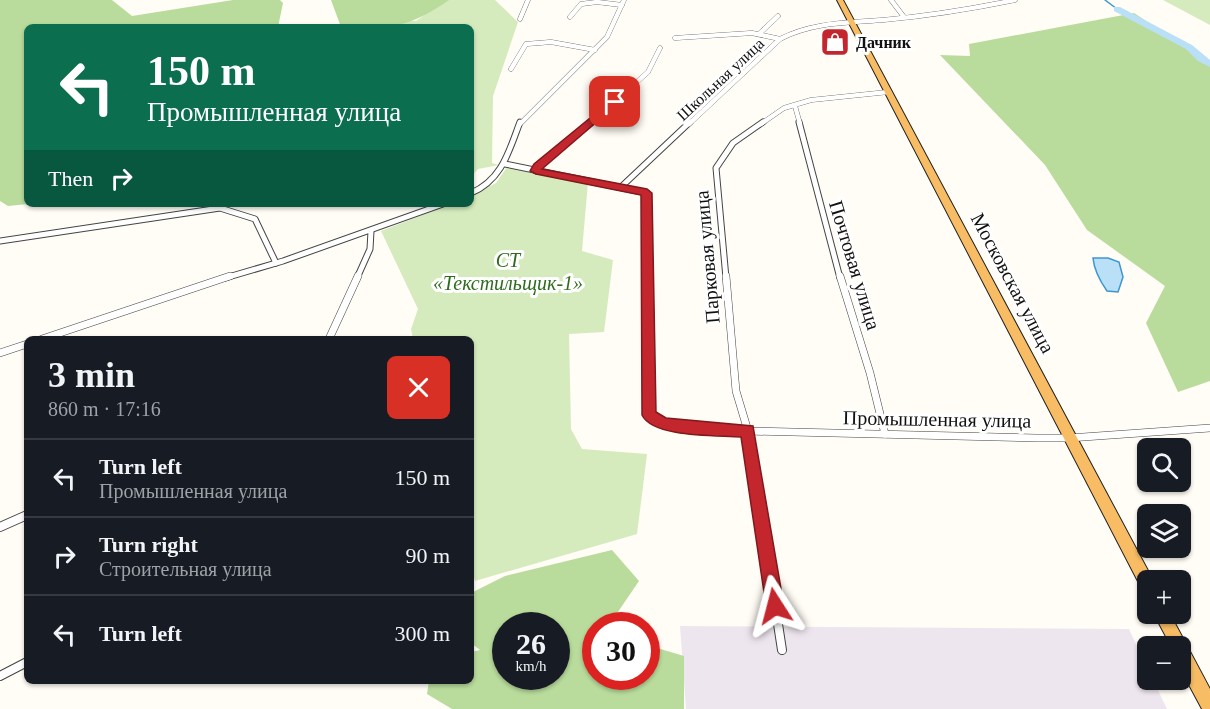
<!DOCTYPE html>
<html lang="en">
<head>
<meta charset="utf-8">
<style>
  :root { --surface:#171b24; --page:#20242c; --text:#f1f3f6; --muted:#9ea1a6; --line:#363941 }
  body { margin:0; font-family:Georgia,serif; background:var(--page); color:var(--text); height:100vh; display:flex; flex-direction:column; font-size:22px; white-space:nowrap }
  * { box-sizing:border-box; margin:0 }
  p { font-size:20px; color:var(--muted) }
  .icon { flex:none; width:33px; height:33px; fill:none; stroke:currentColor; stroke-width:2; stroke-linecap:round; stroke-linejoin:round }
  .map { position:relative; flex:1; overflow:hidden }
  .side { position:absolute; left:24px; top:336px; width:450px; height:348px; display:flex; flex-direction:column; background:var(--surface); border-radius:9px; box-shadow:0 2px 4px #0004 }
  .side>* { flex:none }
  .top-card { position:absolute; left:24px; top:24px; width:450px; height:183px; border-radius:9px; box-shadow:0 2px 4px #0004; background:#0b6e4f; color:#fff; overflow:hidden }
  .buttons { position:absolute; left:1137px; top:438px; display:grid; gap:12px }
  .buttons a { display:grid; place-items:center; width:54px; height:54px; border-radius:9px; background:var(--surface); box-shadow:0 2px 4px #0004; font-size:30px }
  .speed { position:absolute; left:492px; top:612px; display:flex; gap:12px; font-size:30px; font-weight:700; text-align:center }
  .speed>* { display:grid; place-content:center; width:78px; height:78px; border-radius:50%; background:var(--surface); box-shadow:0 2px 4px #0004; line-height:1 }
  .speed small { font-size:15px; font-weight:400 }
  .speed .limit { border:9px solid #d22; background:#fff; color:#111 }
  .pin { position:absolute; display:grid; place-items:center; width:51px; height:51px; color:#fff; margin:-26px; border-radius:12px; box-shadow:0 3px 9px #0006 }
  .me { position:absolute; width:66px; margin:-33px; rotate:351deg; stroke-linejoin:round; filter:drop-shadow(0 0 4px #0008) }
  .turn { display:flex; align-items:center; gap:21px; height:126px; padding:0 24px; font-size:27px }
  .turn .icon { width:78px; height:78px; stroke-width:2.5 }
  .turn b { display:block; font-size:42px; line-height:51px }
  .then { display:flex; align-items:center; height:57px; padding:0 24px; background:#0003; gap:12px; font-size:22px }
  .round { display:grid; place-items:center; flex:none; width:63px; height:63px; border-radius:9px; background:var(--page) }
  .summary { display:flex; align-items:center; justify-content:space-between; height:102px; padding:0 24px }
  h1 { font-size:36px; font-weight:700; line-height:45px }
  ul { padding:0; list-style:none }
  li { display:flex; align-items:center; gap:18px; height:78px; padding:0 24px; border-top:2px solid var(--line) }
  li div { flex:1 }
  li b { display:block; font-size:22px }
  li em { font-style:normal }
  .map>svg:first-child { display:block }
</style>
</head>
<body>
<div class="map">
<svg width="1210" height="709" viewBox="0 0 1210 709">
  <rect width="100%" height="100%" fill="#fffdf5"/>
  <path fill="#eee6ef" d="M680 626 1129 629 1147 668 1148 680H1153L1167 709H686Z"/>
  <g fill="#d5ebbd">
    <path d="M445 0H495L518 22 493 96 492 163 499 165 478 169 471 177V27H382L405 20 416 21Z"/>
    <path d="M1163 0H1210V25Z"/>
    <path d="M507 167 588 182 582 251 613 260 604 332 569 334 571 429 582 449 647 454 637 534 475 581 471 564V339H413L411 329 418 309 381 231 451 204H471V196L496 183Z"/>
  </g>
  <g fill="#b9dc9c" fill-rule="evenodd">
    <path d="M0 0H112L132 16 233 0H280L283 3 278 27H27L28 204 8 206 0 201Z"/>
    <path d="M331 0H449C406 30 391 27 341 27Z"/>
    <path d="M1134 13 1210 63V381L1178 392 1146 323 1165 286 1087 230 1045 165 940 55 970 56 969 44Z"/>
    <path d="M612 550 639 581 609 625 596 626V676H646L647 645 684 656V709H452L427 694 429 681H471V652L480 650 471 643V593L505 576ZM506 626H556V676H506Z"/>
  </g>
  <path fill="#b9e0f7" stroke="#3f96cf" stroke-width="1.5" d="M1093 258H1108L1119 262 1123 277 1118 292 1107 291C1100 281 1094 270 1093 258Z"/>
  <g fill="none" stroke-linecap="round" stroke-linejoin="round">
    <path stroke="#3f96cf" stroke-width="1.5" d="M1105 0 1117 9"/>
    <path fill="#b9e0f7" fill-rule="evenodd" d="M1114 7H1120L1192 45 1210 60V67L1198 61 1186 49 1114 11Z"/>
    <g stroke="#444" stroke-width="5">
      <g id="minor-far3">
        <path d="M891 0 904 17"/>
        <path d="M570 17 581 4 597 2 622 5"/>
        <path d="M520 19 528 0"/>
        <path d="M759 34 778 16"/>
        <path d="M675 38 752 33 780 39"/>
        <path d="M511 69 526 44 551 42 595 50"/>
        <path d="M795 106 800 124"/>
        <path d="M520 124 607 37 624 0"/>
        <path d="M590 124 648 72 660 48"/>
        <path d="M689 124 780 39C813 22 847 23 883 20 927 16 971 9 1015 0"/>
        <path d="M761 124 784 108 811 100 888 92"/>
      </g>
    </g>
    <g stroke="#444" stroke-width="7">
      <g id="minor-far2">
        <path d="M799 122 840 278"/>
        <path d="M505 164 647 193 648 278"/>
        <path d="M536 171 537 166 592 122"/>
        <path d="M621 187 690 122"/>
        <path d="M471 193C502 180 509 151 520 122"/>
        <path d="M0 241 220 208 255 219 276 263"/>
        <path d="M225 278 283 261 443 204"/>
        <path d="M357 278 370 249 371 231"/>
        <path d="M726 278 716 168 733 143 763 122"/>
      </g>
    </g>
    <g stroke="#444" stroke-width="8">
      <g id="minor-far1">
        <path d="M648 276 649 415 664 424 748 431 1036 438H1069L1210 428"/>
        <path d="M726 276 736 391 748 431 754 470"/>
        <path d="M840 276 870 373 885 434"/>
        <path d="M42 339 230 276"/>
        <path d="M329 339 358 276"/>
        <path d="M0 353 27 344"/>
      </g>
    </g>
    <g stroke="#444" stroke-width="10">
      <g id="minor">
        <path d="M754 468 782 650"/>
        <path d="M0 527 27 515"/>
        <path d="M0 676 27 662"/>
      </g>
    </g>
    <g stroke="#222" stroke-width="2">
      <g id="trunk">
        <path d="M837 0H843L1153 580H1148V593L1143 591Z"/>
        <path d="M1154 614H1170L1210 689V709H1202L1180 668V646H1171Z"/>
      </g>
    </g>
    <use href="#minor-far3" stroke="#fff" stroke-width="4.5"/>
    <use href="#minor-far2" stroke="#fff" stroke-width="5"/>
    <use href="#minor-far1" stroke="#fff" stroke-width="7"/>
    <use href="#minor" stroke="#fff" stroke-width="8"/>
    <use href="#trunk" fill="#f7bc64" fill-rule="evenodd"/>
  </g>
  <path fill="#c4262e" stroke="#7f191e" stroke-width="1.5" d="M612 100 620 102 542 169 647 189 652 193 656 412 666 418 753 426 784 606 782 613 775 615 769 613 766 606 741 437C718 435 653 438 642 415L641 195 536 174 530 171 534 164Z"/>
  <defs>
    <g id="shop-square" transform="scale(1.5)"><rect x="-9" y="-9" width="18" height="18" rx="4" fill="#c4262e" stroke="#fff"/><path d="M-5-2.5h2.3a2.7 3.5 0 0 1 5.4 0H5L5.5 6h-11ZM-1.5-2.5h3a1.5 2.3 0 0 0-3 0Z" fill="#fff"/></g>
  </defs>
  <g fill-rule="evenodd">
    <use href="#shop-square" x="835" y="42"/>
  </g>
  <g text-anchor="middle" stroke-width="6" stroke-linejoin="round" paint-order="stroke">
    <g font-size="16" font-weight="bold" fill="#111" stroke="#fff" text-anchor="start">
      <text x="856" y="48">Дачник</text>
    </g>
    <g font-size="16" fill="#111" stroke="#fff">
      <text transform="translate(720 79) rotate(-43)" y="6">Школьная улица</text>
    </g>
    <g font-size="20" fill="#111" stroke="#fff">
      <text transform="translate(707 257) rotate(-95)" y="7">Парковая улица</text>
      <text transform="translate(855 265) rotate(73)" y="7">Почтовая улица</text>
      <text transform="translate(1013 283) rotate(62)" y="7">Московская улица</text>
      <text transform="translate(937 419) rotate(1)" y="7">Промышленная улица</text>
    </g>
    <g font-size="20" font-style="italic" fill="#2f6b1f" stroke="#fff">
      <text x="508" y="267">СТ<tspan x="508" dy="23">«Текстильщик-1»</tspan></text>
    </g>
  </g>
</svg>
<div class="buttons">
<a><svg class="icon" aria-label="search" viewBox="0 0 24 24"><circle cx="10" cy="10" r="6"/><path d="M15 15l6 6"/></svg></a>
<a><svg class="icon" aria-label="layers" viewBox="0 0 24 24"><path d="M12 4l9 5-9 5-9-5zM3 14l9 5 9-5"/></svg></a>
<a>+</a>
<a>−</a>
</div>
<div class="speed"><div>26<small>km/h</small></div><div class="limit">30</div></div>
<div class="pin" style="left:615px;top:102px;background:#d93025"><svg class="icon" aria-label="arrive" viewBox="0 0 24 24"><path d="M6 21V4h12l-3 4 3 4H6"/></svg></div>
<svg class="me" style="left:775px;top:606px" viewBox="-20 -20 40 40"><path d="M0-17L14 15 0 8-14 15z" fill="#c4262e" stroke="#fff" stroke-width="4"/></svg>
<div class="top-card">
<div class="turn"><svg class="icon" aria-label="left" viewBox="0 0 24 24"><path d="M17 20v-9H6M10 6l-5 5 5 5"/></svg><div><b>150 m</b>Промышленная улица</div></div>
<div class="then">Then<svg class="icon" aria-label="right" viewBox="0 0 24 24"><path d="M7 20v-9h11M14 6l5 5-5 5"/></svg></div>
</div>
<section class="side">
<div class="summary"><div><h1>3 min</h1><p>860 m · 17:16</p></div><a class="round" style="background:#d93025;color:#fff"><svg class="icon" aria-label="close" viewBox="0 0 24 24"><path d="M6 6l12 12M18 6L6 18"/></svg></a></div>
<ul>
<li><svg class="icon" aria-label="left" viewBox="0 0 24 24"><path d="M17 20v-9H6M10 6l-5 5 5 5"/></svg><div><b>Turn left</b><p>Промышленная улица</p></div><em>150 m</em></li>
<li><svg class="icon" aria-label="right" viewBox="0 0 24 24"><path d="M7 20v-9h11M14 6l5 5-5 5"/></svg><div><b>Turn right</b><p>Строительная улица</p></div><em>90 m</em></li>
<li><svg class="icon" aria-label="left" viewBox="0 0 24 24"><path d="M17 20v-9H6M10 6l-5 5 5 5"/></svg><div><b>Turn left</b></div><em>300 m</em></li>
</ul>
</section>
</div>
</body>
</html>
